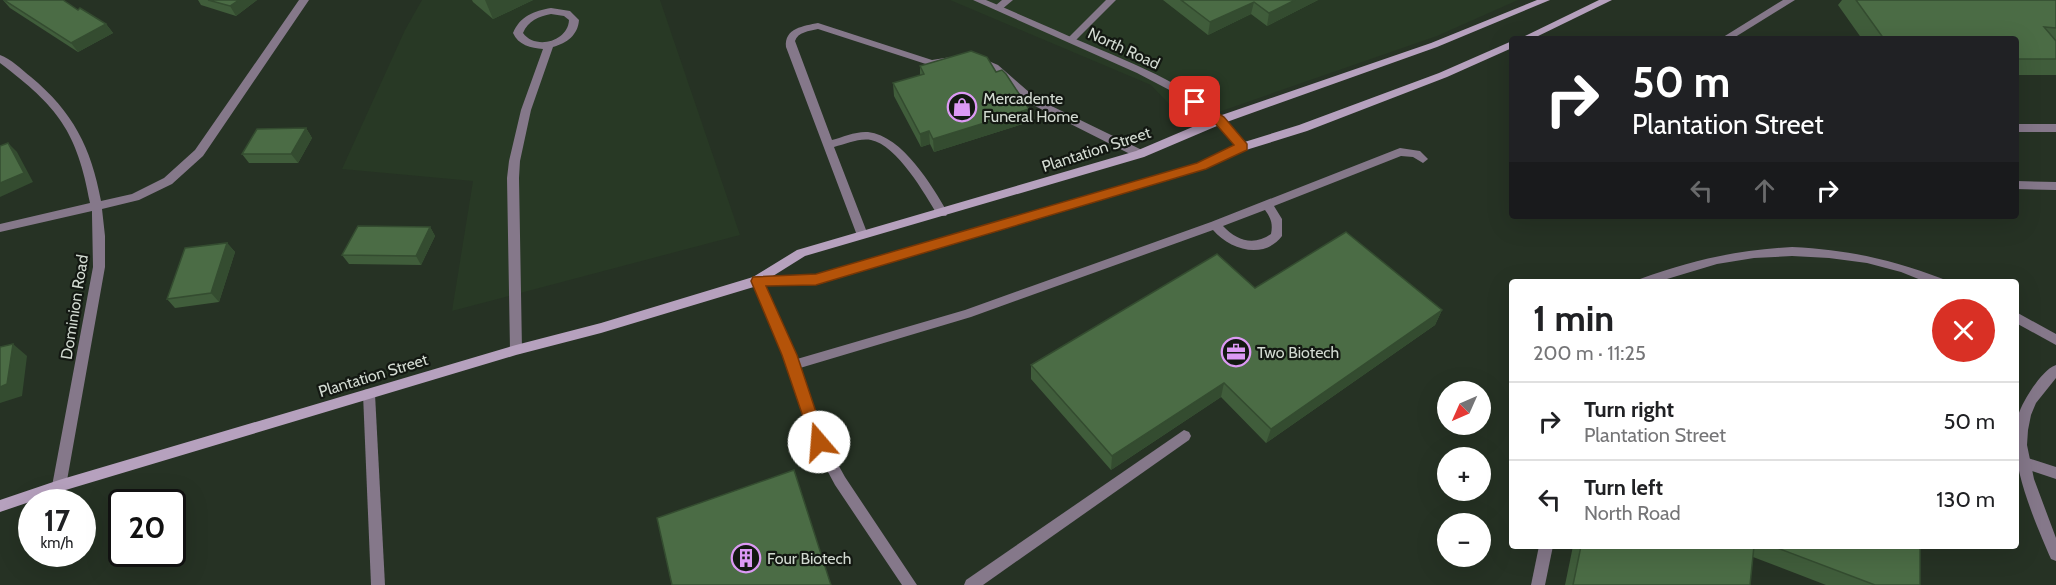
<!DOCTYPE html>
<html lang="en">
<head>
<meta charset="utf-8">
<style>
  :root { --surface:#fff; --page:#f2f2f2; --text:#202124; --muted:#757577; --line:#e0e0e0 }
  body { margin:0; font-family:Cabin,sans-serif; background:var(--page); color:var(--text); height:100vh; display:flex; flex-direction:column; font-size:22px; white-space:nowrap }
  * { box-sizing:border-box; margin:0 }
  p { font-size:20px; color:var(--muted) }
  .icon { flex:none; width:33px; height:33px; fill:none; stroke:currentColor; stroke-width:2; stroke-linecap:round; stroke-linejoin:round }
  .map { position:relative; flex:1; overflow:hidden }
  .sheet { position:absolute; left:1509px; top:279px; width:510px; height:270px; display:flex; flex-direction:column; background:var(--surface); border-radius:6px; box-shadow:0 6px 24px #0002 }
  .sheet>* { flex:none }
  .banner { position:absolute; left:1509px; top:36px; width:510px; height:183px; border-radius:6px; box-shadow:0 6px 24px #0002; background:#202124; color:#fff; overflow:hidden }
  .needle { width:39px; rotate:225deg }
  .buttons { position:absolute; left:1437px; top:381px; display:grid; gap:12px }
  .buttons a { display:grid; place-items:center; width:54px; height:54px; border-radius:50%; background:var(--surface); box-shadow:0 6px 24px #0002; font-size:30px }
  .speed { position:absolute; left:18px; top:489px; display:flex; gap:12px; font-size:30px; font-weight:700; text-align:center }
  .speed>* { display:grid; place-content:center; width:78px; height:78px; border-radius:50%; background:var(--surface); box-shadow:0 6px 24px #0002; line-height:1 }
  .speed small { font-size:15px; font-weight:400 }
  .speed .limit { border:3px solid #111; border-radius:9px; background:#fff; color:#111 }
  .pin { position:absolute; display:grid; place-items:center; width:51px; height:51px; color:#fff; margin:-26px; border-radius:12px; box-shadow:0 3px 9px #0006 }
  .me { position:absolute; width:66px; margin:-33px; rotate:342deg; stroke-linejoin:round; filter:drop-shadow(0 0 4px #0008) }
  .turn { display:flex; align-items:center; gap:21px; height:126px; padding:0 24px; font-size:27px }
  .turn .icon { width:78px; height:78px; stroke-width:2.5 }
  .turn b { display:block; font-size:42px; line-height:51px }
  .lanes { display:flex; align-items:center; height:57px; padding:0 24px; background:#0003; justify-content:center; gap:30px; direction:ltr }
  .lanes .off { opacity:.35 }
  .round { display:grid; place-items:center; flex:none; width:63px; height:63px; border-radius:32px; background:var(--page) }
  .head { display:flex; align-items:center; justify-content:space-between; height:102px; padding:0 24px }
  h1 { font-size:36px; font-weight:700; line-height:45px }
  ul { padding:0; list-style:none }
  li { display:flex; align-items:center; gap:18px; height:78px; padding:0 24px; border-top:2px solid var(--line) }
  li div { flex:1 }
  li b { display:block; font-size:22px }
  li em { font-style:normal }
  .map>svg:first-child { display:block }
</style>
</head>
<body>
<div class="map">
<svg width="2056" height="585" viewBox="0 0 2056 585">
  <rect width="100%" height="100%" fill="#263224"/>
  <g fill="#283925">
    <path d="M422 0H660L740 235 452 311 473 181 342 169 405 30Z"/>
    <path d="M950 0H1518L1437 36 1187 123 1151 85Z"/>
  </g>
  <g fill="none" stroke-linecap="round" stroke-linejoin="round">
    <g fill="#85788a" fill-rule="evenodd">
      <path d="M1002 0H1013L1001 10H995V6Z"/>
      <path d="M1106 0H1116L1074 42H1068V38Z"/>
      <path d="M1783 0H1795L1732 39H1720Z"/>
      <path d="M551 8 570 11 579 20C578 35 567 43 553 47L531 110 520 161 519 178 522 350 520 354H512L510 350 507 178 509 161 521 110 543 49C531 48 518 45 513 33 520 16 534 11 551 8ZM551 14 564 16 569 20C568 42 535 50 523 33 528 21 539 16 551 14Z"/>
      <path d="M818 23 932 60 951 57V61L932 66 818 29C809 31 798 32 795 41L832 140C843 137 856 131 868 132 903 136 932 186 948 213L946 216H938C925 194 897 145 871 140 859 138 846 144 834 147L868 235 862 239 858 238 786 47C784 28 804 26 818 23Z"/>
      <path d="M979 57 998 65 1037 99 1144 151 1145 154 1144 157H1136L1029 103 990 69 975 62 974 60Z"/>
      <rect x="2016" y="124" width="40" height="8"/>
      <path d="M1400 148 1420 151 1428 159 1423 163 1413 157 1401 156 1274 206 1282 219V236C1264 260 1230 250 1213 230L971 317 800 368 825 441 845 477 917 585H902L835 485 814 446 787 365 751 281 753 278H761L797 359 965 310 1211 222ZM1265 210C1271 218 1273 224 1271 234 1254 246 1237 241 1223 226Z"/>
      <path d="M2016 181 2056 182V190L2016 189Z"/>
      <path d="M1792 247C1849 250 1890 259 1943 279L1945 282H1926L1901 272 1867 263 1829 258 1792 256 1754 258 1717 264 1657 282H1638L1640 279C1693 260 1736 250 1792 247Z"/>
      <path d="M1184 430 1189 432 1191 436 1189 440 983 585H964L966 580Z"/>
      <path d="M2022 456 2056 467V479L2017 466V458Z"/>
      <path d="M1539 546H1553L1545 585H1531Z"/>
    </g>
    <g fill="#85788a" fill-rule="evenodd">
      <path d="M299 0H309L203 156 172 184 139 200 102 209 105 236V267L66 486 64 490 59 492 54 490 52 486 93 267 92 215V211L0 232V224L90 203C77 131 58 107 0 63V55C11 59 21 69 31 77 73 112 91 147 101 201L132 194 164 178 195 150Z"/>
      <path d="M973 0H986C1021 15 1057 31 1092 46 1148 70 1212 94 1247 147L1246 150H1238L1216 123 1179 95 1137 73Z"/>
      <path d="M2016 312 2056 334V345L2016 323Z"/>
      <path d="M2056 365V378L2036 403 2031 415 2028 430 2027 445 2034 479 2056 538V561L2051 559C2035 522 2005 455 2018 416 2021 406 2027 396 2033 387 2039 379 2047 368 2056 365Z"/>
      <path d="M369 389 374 390 375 394 385 585H371L363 394 364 390Z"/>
    </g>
    <g fill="#b6a1be" fill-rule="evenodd">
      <path d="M1537 0H1550L1437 47 1224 123 1144 157 805 256 773 276 816 275 1198 163 1238 144 1299 125 1439 73 1512 41V48L1447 77 1307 131 1246 150 1206 169 816 285 757 286 601 333 516 355 59 492 0 512V500L59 480 516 345 601 323 753 277 797 250 1136 151 1216 117 1431 43Z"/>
      <path d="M1599 0H1612L1532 39H1519Z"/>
    </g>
  </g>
  <g fill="#405d3b">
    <path d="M3 0 78 10 106 24 113 33 78 52 10 8Z"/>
    <path d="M198 0H257L236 16 201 5Z"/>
    <path d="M472 0H533L493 19 473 2Z"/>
    <path d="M1163 0H1318L1267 26 1251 14 1208 35Z"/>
    <path d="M1842 0H2056V75H2016V39H1862L1838 5Z"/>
    <path d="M920 66 996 72 1029 109V122L934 152 930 144 921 147 894 96 893 83 920 75Z"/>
    <path d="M306 128 312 138 298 163H249L242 154Z"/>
    <path d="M430 227 435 236 421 265 349 264 342 255Z"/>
    <path d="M227 243 235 252 219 302 175 308 167 299Z"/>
    <path d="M1255 288 1442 310 1435 325 1266 443 1221 397 1111 470 1031 379V365Z"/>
    <path d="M1573 546H1920V585H1826L1753 557 1750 585H1565Z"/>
  </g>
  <g fill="#344c30">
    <path d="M239 0H257L236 16 230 6Z"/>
    <path d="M485 0H533L493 19Z"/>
    <path d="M1295 0H1318L1267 26 1269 13Z"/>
    <path d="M1254 2 1251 14 1208 35 1210 22Z"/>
    <path d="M106 24 113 33 78 52 71 43Z"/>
    <path d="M1029 109V122L934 152 933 139Z"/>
    <path d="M306 128 312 138 298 163 291 154Z"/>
    <path d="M929 131 930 144 921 147 920 134Z"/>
    <path d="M8 143 17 152 33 182 0 197V183Z"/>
    <path d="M430 227 435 236 421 265 416 256Z"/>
    <path d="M227 243 235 252 219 302 211 293Z"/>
    <path d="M1442 310 1435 325 1266 443 1271 429Z"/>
    <path d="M13 344 27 356 22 396 0 403V387Z"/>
    <path d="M1224 383 1221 397 1111 470 1112 456Z"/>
  </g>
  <g fill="#4b6c45" stroke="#344c30" stroke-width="1.5">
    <path d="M4 0H63L78 10 80 8 106 24 71 43Z"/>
    <path d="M208 0H239L230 6Z"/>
    <path d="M1181 0H1295L1269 13 1254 2 1210 22Z"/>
    <path d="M1856 0H2056V28L2044 27 2056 41V59H2016V39H1884Z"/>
    <path d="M971 51 987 57 996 72 1002 70 1006 74 1029 109 933 139 929 131 920 134 893 83 924 74 920 66Z"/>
    <path d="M306 128 291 154H242L257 129Z"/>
    <path d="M8 143 24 173 0 183V146Z"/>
    <path d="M358 226 430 227 416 256 342 255Z"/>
    <path d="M1346 232 1442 310 1271 429 1224 383 1112 456 1031 365 1217 254 1255 288Z"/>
    <path d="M227 243 211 293 167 299 185 248Z"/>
    <path d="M13 344 7 384 0 387V347Z"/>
    <path d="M794 470 831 585H672L657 518Z"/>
    <path d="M1581 546H1754L1750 585H1573Z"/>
    <path d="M1772 546H1920V585H1875Z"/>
  </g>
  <path fill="#b45309" stroke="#753606" stroke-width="1.5" d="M1195 98 1224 117 1247 144V150L1206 169 816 285 766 286 797 355 826 442 824 446 819 448 813 446 782 355 751 281 753 277 816 274 1197 163 1234 145 1215 123 1191 105 1189 102Z"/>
  <defs>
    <g id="shop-ring" transform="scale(1.5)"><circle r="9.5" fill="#131812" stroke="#dc99f4" stroke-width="1.5"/><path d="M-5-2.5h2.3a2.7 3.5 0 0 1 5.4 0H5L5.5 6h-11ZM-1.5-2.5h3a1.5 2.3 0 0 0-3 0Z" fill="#dc99f4"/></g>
    <g id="office-ring" transform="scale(1.5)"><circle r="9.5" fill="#131812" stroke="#dc99f4" stroke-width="1.5"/><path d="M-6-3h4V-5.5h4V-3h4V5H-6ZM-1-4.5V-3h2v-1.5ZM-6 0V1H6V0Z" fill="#dc99f4"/></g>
    <g id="building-ring" transform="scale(1.5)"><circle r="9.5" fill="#131812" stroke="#dc99f4" stroke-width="1.5"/><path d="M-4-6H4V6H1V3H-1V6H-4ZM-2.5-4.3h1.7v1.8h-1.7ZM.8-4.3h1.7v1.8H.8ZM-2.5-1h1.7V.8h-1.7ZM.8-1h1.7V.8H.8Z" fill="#dc99f4"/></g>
  </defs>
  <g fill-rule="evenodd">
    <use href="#shop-ring" x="962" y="107"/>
    <use href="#office-ring" x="1236" y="352"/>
    <use href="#building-ring" x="746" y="558"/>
  </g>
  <g text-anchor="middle" stroke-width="4.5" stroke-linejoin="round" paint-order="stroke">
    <g font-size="16" fill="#d2dad1" stroke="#131812">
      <text transform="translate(1124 48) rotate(25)" y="6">North Road</text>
      <text transform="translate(1096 149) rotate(-18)" y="6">Plantation Street</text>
      <text transform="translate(74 307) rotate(-81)" y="6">Dominion Road</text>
      <text transform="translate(373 375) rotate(-17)" y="6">Plantation Street</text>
    </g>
    <g font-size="16" fill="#d2dad1" stroke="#131812" text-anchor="start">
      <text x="983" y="104">Mercadente<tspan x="983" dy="18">Funeral Home</tspan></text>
      <text x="1257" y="358">Two Biotech</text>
      <text x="767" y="564">Four Biotech</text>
    </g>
  </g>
</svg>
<div class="buttons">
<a><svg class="needle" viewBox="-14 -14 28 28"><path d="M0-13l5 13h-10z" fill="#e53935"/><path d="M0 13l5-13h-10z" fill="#757577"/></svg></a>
<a>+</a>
<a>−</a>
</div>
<div class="speed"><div>17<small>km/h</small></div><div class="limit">20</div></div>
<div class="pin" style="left:1195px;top:102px;background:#d93025"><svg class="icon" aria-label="arrive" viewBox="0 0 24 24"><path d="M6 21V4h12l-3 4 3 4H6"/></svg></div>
<svg class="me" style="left:819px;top:442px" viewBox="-20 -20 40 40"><circle r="19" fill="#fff"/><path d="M0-13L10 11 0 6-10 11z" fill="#b45309"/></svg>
<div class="banner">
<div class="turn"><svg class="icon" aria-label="right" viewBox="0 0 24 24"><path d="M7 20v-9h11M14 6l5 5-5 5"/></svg><div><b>50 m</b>Plantation Street</div></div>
<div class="lanes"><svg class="icon off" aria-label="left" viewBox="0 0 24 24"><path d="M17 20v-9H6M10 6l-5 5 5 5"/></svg><svg class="icon off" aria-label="ahead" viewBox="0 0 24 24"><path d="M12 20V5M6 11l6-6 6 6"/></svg><svg class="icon" aria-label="right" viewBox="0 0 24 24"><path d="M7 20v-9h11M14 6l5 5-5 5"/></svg></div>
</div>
<section class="sheet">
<div class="head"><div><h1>1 min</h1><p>200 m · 11:25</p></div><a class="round" style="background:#d93025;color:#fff"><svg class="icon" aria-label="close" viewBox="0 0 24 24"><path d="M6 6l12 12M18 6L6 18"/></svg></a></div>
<ul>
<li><svg class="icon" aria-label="right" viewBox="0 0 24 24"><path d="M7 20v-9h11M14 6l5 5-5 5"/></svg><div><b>Turn right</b><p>Plantation Street</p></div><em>50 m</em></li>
<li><svg class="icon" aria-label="left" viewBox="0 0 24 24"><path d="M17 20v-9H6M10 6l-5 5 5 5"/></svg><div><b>Turn left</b><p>North Road</p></div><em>130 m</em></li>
</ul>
</section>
</div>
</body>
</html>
